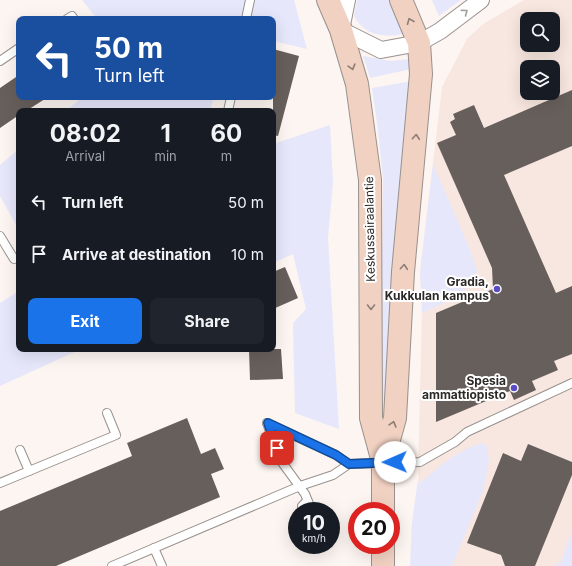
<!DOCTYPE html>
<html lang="en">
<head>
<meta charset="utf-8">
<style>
  :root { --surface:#171b24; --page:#20242c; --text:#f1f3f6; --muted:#9ea1a6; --accent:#1a73e8 }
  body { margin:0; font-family:Inter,sans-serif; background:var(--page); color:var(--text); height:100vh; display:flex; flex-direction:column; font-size:15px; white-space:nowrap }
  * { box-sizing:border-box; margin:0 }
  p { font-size:13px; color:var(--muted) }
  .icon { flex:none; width:22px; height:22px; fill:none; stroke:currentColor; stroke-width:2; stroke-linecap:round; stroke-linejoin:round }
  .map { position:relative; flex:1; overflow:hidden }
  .sheet { position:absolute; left:16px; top:108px; width:260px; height:244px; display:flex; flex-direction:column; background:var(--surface); border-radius:8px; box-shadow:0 4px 16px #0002 }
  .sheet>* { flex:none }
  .top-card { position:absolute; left:16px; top:16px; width:260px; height:84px; border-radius:8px; box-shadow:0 4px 16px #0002; background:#1a4fa0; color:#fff; overflow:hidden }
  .buttons { position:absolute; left:520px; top:12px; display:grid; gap:8px }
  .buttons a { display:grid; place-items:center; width:40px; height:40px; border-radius:8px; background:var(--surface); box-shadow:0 4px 16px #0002; font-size:20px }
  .speed { position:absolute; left:288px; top:502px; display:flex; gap:8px; font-size:20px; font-weight:700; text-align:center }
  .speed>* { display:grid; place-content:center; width:52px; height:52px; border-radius:50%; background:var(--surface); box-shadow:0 4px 16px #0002; line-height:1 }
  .speed small { font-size:10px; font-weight:400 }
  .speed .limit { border:6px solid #d22; background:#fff; color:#111 }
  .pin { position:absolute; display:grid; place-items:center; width:34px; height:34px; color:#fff; margin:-17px; border-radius:8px; box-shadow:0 2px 6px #0006 }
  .me { position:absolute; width:44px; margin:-22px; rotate:269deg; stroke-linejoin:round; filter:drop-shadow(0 0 3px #0008) }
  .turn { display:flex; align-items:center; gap:14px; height:84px; padding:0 12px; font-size:18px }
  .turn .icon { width:52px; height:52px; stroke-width:2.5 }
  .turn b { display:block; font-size:28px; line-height:34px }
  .eta { display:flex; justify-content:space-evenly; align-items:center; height:68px; text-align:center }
  .eta b { font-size:24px; font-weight:700; line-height:28px }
  .cta { display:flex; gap:8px; margin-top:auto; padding:8px 12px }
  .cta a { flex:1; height:46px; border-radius:8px; background:var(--accent); color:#fff; font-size:16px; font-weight:700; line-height:46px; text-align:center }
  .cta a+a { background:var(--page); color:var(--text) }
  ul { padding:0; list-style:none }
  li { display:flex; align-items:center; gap:12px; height:52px; padding:0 12px }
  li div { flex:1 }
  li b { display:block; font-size:15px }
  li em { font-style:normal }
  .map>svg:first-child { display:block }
</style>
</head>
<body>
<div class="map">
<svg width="572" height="566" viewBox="0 0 572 566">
  <rect width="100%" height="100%" fill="#fdf5f1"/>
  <path fill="#f8e7e0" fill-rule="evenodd" d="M524 0H572V566H428L418 475 422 307 420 272 442 87 467 39 483 24ZM527 19H553V45H527ZM527 67H553V93H527Z"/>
  <g fill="#e6e7fb">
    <path d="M82 0H294L307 49 273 41V19H97Z"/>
    <path d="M357 0H393L403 24V34C383 38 364 35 354 16Z"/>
    <path d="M432 0H461L439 16Z"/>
    <path d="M363 56 390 61 409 59 411 69 370 78Z"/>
    <path d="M412 81 388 411H381L383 179 378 130 372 88Z"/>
    <path d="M83 97H214L210 111H66Z"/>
    <path d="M330 125 333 181 328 238 339 429 295 413 293 323 306 309 293 254 273 263V144Z"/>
    <path d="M19 149V230L0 196V165Z"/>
    <path d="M433 164 469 247 477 270 475 281 455 298 422 313 420 272Z"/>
    <path d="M19 291V349H81L0 386V303Z"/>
    <path d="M482 443 487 446 489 461 483 491 452 566H410L412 522 418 479 419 484C440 466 454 452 482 443Z"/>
    <path d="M572 531V566H554L561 562Z"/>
  </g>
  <g fill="#675f5c">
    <path d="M273 49 299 56 278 136 273 135Z"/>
    <path d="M19 75V97H48L26 111H19V115L0 128V88Z"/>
    <path d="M572 90V146L504 175 556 293 572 286V354L554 361 558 370 532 381 536 390 514 400 510 391 436 422V313L493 289 492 268 437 143 456 135 450 122 455 119 453 114 474 105 484 128Z"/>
    <path d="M285 267 298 298 273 309V272Z"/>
    <path d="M249 349H281L283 379 250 380Z"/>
    <path d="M187 418 201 454 215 448 224 469 211 474 220 497 56 566H0V511L132 456 127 443Z"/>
    <path d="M528 444 572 462V475L535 566H505L501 555 467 543 503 453 521 461Z"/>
  </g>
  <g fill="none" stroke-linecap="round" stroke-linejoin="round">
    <g stroke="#98918d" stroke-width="10">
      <g id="lane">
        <path d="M67 19 72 16 74 19"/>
        <path d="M246 19 250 0"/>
        <path d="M0 61 19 48"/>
        <path d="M228 111 231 97"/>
        <path d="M0 236 14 259"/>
        <path d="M267 423 281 461 305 494 312 511"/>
        <path d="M267 423 336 455 349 464"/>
        <path d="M20 450 29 471 116 435 107 413"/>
        <path d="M0 483 29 471"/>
        <path d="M302 511V506L307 501"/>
        <path d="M154 548 162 566"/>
        <path d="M112 566 300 486 333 475 349 464 420 462 455 442 467 432 572 383"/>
      </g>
    </g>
    <g stroke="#98918d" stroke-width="18">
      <path id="street" d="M347 0 341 30 381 50 419 43 440 31 481 0"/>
    </g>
    <g stroke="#98918d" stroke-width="24">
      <g id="secondary">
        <path d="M328 0 341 30 357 84 370 180 371 418 383 462V511"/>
        <path d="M383 461 395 418 403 272 421 74 419 43 401 0"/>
        <path d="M383 545V566"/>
      </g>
    </g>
    <use href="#lane" stroke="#fff" stroke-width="8"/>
    <use href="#street" stroke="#fff" stroke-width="16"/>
    <use href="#secondary" stroke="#f1d1c2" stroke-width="22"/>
  </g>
  <defs><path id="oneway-chevron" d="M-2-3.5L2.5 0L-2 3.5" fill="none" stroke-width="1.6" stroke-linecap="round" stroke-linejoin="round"/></defs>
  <use stroke="#a09f9e" href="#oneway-chevron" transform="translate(465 12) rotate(-37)"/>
  <g stroke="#8e7d75">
    <use href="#oneway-chevron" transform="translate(410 21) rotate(-112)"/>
    <use href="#oneway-chevron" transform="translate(352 67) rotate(74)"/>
    <use href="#oneway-chevron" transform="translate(416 137) rotate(-85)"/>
    <use href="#oneway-chevron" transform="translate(404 267) rotate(-85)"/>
    <use href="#oneway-chevron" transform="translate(371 307) rotate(90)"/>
    <use href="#oneway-chevron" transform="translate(393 424) rotate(-74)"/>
  </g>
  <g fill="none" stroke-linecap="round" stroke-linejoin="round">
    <g stroke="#114b97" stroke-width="10">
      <path id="route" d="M277 448 268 423 336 455 349 464 395 462"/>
    </g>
    <use href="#route" stroke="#1a73e8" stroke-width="7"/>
  </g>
  <g fill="#5a4cc4" stroke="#fff" stroke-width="1.5">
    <circle cx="497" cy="289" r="4"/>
    <circle cx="514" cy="388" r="4"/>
  </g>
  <g text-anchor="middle" stroke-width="4" stroke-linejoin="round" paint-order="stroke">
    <g font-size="12" fill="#2c2928" stroke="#fff">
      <text transform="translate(370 229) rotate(-91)" y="4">Keskussairaalantie</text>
    </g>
    <g font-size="12" font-weight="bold" fill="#2c2928" stroke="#fff" text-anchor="end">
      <text x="489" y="286">Gradia,<tspan x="489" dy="14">Kukkulan kampus</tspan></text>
      <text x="506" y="385">Spesia<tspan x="506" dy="14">ammattiopisto</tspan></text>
    </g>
  </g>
</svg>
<div class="buttons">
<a><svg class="icon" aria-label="search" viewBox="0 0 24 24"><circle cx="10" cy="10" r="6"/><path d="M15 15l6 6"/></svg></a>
<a><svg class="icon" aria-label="layers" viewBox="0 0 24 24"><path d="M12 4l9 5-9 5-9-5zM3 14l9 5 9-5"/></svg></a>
</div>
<div class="speed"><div>10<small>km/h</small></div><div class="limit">20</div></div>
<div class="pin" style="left:277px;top:448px;background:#d93025"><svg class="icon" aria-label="arrive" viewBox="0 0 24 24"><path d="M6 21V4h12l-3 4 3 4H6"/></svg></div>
<svg class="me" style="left:395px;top:462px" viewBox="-20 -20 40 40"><circle r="19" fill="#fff"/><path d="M0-13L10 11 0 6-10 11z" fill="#1a73e8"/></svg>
<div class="top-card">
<div class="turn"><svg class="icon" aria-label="left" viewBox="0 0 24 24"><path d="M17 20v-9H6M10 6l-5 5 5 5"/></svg><div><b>50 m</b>Turn left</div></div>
</div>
<section class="sheet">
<div class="eta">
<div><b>08:02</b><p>Arrival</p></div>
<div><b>1</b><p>min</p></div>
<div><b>60</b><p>m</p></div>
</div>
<ul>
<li><svg class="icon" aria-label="left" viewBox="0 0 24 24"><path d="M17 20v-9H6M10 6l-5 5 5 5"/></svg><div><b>Turn left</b></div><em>50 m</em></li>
<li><svg class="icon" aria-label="arrive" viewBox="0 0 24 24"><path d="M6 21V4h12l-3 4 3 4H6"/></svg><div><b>Arrive at destination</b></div><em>10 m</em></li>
</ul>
<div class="cta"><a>Exit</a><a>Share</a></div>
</section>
</div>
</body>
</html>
